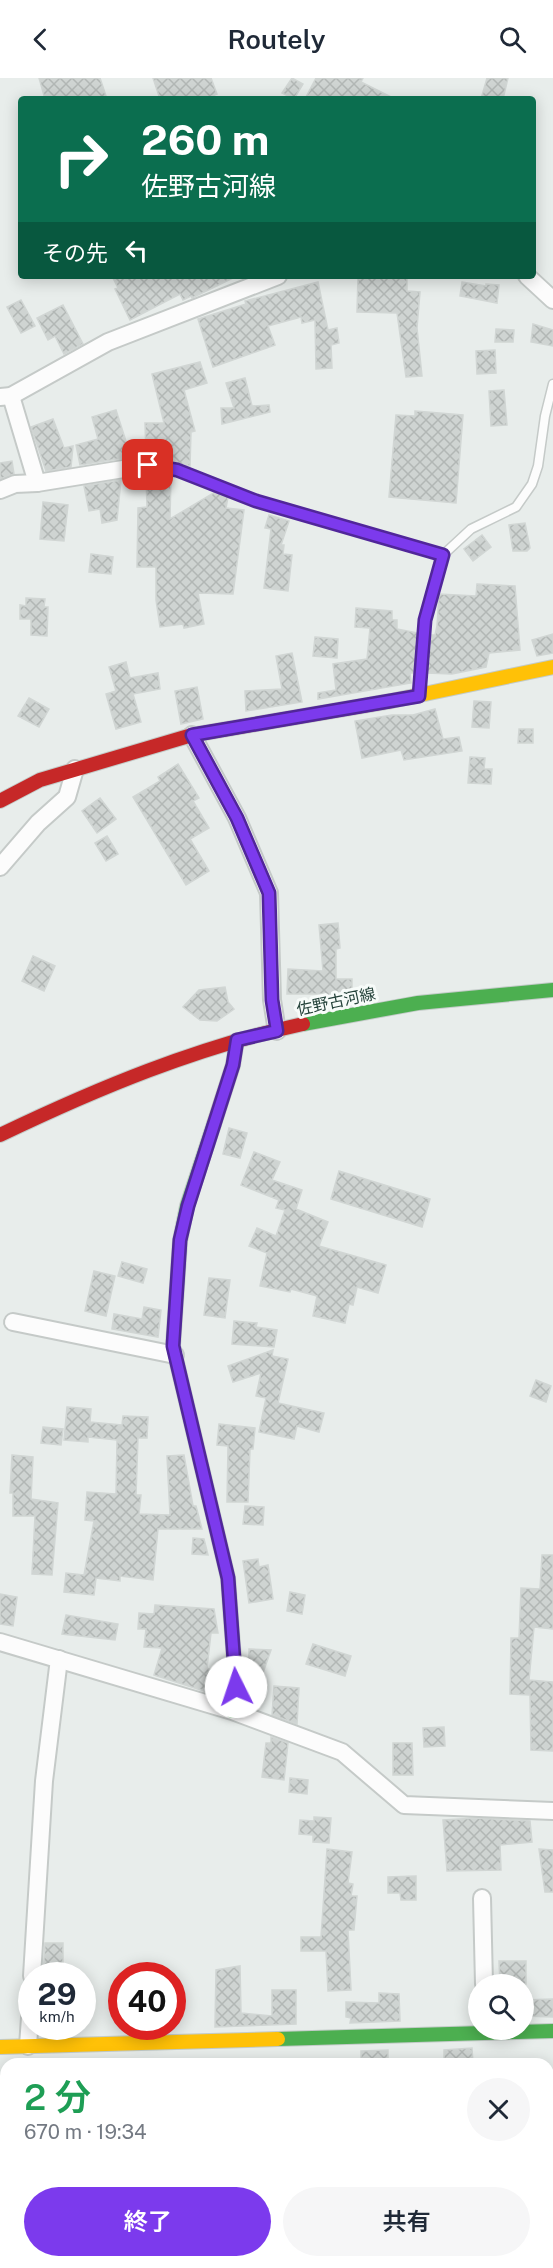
<!DOCTYPE html>
<html lang="ja">
<head>
<meta charset="utf-8">
<style>
  :root { --surface:#fff; --page:#f6f6f7; --text:#1f2937; --muted:#747a83; --accent:#7c3aed }
  body { margin:0; font-family:"Public Sans","Noto Sans JP",sans-serif; background:var(--page); color:var(--text); height:100vh; display:flex; flex-direction:column; font-size:22px; white-space:nowrap }
  * { box-sizing:border-box; margin:0 }
  p { font-size:20px; color:var(--muted) }
  .icon { flex:none; width:33px; height:33px; fill:none; stroke:currentColor; stroke-width:2; stroke-linecap:round; stroke-linejoin:round }
  .map { position:relative; flex:1; overflow:hidden }
  .sheet { position:absolute; left:0px; top:1980px; width:554px; height:210px; display:flex; flex-direction:column; background:var(--surface); border-radius:18px 18px 0 0; box-shadow:0 3px 15px #0003 }
  .sheet>* { flex:none }
  .hud { position:absolute; left:18px; top:18px; width:518px; height:183px; border-radius:6px; box-shadow:0 3px 15px #0003; background:#0b6e4f; color:#fff; overflow:hidden }
  .controls { position:absolute; left:468px; top:1896px; display:grid; gap:12px }
  .controls a { display:grid; place-items:center; width:66px; height:66px; border-radius:50%; background:var(--surface); box-shadow:0 3px 15px #0003; font-size:30px }
  .speed { position:absolute; left:18px; top:1884px; display:flex; gap:12px; font-size:30px; font-weight:700; text-align:center }
  .speed>* { display:grid; place-content:center; width:78px; height:78px; border-radius:50%; background:var(--surface); box-shadow:0 3px 15px #0003; line-height:1 }
  .speed small { font-size:15px; font-weight:400 }
  .speed .limit { border:9px solid #d22; background:#fff; color:#111 }
  .pin { position:absolute; display:grid; place-items:center; width:51px; height:51px; color:#fff; margin:-26px; border-radius:12px; box-shadow:0 3px 9px #0006 }
  .me { position:absolute; width:66px; margin:-33px; rotate:356deg; stroke-linejoin:round; filter:drop-shadow(0 0 4px #0008) }
  .turn { display:flex; align-items:center; gap:21px; height:126px; padding:0 24px; font-size:27px }
  .turn .icon { width:78px; height:78px; stroke-width:2.5 }
  .turn b { display:block; font-size:42px; line-height:51px }
  .then { display:flex; align-items:center; height:57px; padding:0 24px; background:#0003; gap:12px; font-size:22px }
  .round { display:grid; place-items:center; flex:none; width:63px; height:63px; border-radius:32px; background:var(--page) }
  .headline { display:flex; align-items:center; justify-content:space-between; height:102px; padding:0 24px }
  h1 { font-size:36px; font-weight:600; line-height:45px; color:#1e9e55 }
  .button { display:flex; gap:12px; margin-top:auto; padding:12px 24px }
  .button a { flex:1; height:69px; border-radius:36px; background:var(--accent); color:#fff; font-size:24px; font-weight:600; line-height:69px; text-align:center }
  .button a+a { background:var(--page); color:var(--text) }
  header { display:flex; justify-content:space-between; align-items:center; height:78px; padding:0 24px; background:var(--surface); font-size:27px; font-weight:600 }
  .map>svg:first-child { display:block }
</style>
</head>
<body>
<header><svg class="icon" aria-label="back" viewBox="0 0 24 24"><path d="M15 5l-7 7 7 7"/></svg>Routely<svg class="icon" aria-label="search" viewBox="0 0 24 24"><circle cx="10" cy="10" r="6"/><path d="M15 15l6 6"/></svg></header>
<div class="map">
<svg width="553" height="2190" viewBox="0 0 553 2190">
  <defs>
    <pattern id="building-cross-hatch" width="8" height="8" patternUnits="userSpaceOnUse" patternTransform="scale(1.5)"><rect width="8" height="8" fill="#cfd4d2"/><path d="M0 0l8 8M0 8l8-8" fill="none" stroke="#b2b7b5"/></pattern>
  </defs>
  <rect width="100%" height="100%" fill="#e8edeb"/>
  <g fill="url(#building-cross-hatch)" stroke="#d1d6d4" stroke-width="1.5">
    <path d="M39 0H100L106 18 97 21H45Z"/>
    <path d="M153 0H211L217 16 205 21H160Z"/>
    <path d="M292 0 303 6 294 21 282 15Z"/>
    <path d="M316 0H363L361 4 395 21H305Z"/>
    <path d="M487 0H508L503 21H481Z"/>
    <path d="M112 198H237L192 220 191 218 183 222 180 216 130 242 115 211 118 210Z"/>
    <path d="M358 198H407V213L420 214 417 250 422 298 406 299 397 235 357 234Z"/>
    <path d="M318 204 328 252 337 250 339 265 331 267 332 290 316 291 315 242 302 245 301 239 268 248 275 267 213 289 198 241 246 226 245 223Z"/>
    <path d="M462 204 486 208V206L499 207 497 225 460 218Z"/>
    <path d="M21 222 35 248 21 255 7 229Z"/>
    <path d="M63 227 83 266 64 276 55 258 48 262 37 240Z"/>
    <path d="M533 246 553 252V268L531 264Z"/>
    <path d="M496 251 514 252 513 264H495Z"/>
    <path d="M495 272 496 295 477 296 476 273Z"/>
    <path d="M200 284 207 305 184 312 195 353 191 354 190 388 157 382 146 377 145 345H164L152 296Z"/>
    <path d="M245 300 252 328 269 327 270 334 222 346 221 330H234L226 305Z"/>
    <path d="M504 312 507 347 491 348 489 313Z"/>
    <path d="M116 332 131 379 80 387 76 367 98 361 92 339Z"/>
    <path d="M415 333 463 337 456 425 389 419 396 337 415 338Z"/>
    <path d="M53 341 64 370 73 368 71 389 46 393 31 349Z"/>
    <path d="M12 383 14 396 0 401V385Z"/>
    <path d="M155 395 171 397 170 441 215 414 228 419 226 430 244 432 233 516 198 515 204 546 184 550 183 546 160 549 156 522V489H137L138 430 147 429 146 398Z"/>
    <path d="M121 402 117 442 102 445 100 431 89 433 84 408Z"/>
    <path d="M43 424 68 427 64 463 40 461Z"/>
    <path d="M269 437 289 443 281 467H284L283 476 292 477 288 513 264 510 271 451 265 450Z"/>
    <path d="M525 445 530 470 527 473H513L509 447Z"/>
    <path d="M482 457 491 469 473 483 464 471Z"/>
    <path d="M91 476 113 479 111 496 89 494Z"/>
    <path d="M477 506 515 508 520 572 489 575 486 589 452 596 427 595 430 557H435L437 548 439 516 476 518Z"/>
    <path d="M26 520 45 521 44 529H48L47 558 31 557V541H20V527L26 528Z"/>
    <path d="M356 530 392 533V542H397V551L418 555 414 595H410L411 605 318 621V615L336 612 333 586 367 581 370 550 355 549Z"/>
    <path d="M553 556V575L537 578 532 562Z"/>
    <path d="M315 559 338 561 337 580 313 578Z"/>
    <path d="M292 575 302 624 246 633 245 613 282 611 276 578Z"/>
    <path d="M126 584 130 600 158 595 160 611 133 616 141 644 116 651 106 616 116 613 109 589Z"/>
    <path d="M197 609 203 641 181 646 175 613Z"/>
    <path d="M29 620 49 631 39 649 18 638Z"/>
    <path d="M474 623 491 624 489 650 472 649Z"/>
    <path d="M435 631 443 661 459 659 462 673 404 682 401 672 362 680 355 643 392 637H413Z"/>
    <path d="M519 651H533V665H518Z"/>
    <path d="M470 679 485 680 484 691H492L491 706 468 705Z"/>
    <path d="M178 686 199 720 193 723 209 750 190 761 209 793 186 807 133 719 160 703 158 699Z"/>
    <path d="M100 720 116 741 97 755 82 733Z"/>
    <path d="M107 758 118 776 106 783 95 765Z"/>
    <path d="M338 845 340 870 336 871V901H352V914H335V923L326 924 325 916H287L288 891 323 893 319 847Z"/>
    <path d="M33 878 55 888 44 913 22 903Z"/>
    <path d="M225 909 228 924 234 931 217 943 200 942 183 929 199 912Z"/>
    <path d="M229 1050 247 1055 240 1080 223 1076Z"/>
    <path d="M254 1074 280 1084 272 1102 302 1112 296 1131 328 1144 319 1168 386 1187 378 1215 357 1209 353 1227 349 1226 345 1245 313 1238 317 1218 291 1211 290 1214 260 1208 267 1175 249 1168 257 1150 276 1158 285 1132 276 1130 279 1122 241 1107Z"/>
    <path d="M339 1093 430 1121 422 1149 331 1121Z"/>
    <path d="M122 1184 147 1191 143 1205 118 1198Z"/>
    <path d="M94 1193 115 1198 106 1238 85 1233Z"/>
    <path d="M209 1200 230 1202 225 1240 204 1237Z"/>
    <path d="M144 1229 161 1232 158 1259 112 1251 114 1236 142 1241Z"/>
    <path d="M234 1243 257 1245 256 1249 277 1252 274 1269 232 1266Z"/>
    <path d="M273 1272 272 1278 288 1281 278 1325 324 1335 319 1354 297 1348 294 1361 259 1354 266 1320 256 1318 261 1295 233 1304 228 1288Z"/>
    <path d="M536 1302 551 1308 546 1324 530 1318Z"/>
    <path d="M67 1329 91 1331 90 1344 122 1347 123 1338 148 1339 147 1360H138L136 1417H141L139 1436 170 1437 167 1378 184 1377 193 1428H196L202 1451H158L153 1502 120 1498V1503L96 1500 94 1517 64 1514 66 1495 84 1497 94 1443 85 1442 87 1414 116 1416 117 1362 88 1359V1364L64 1362Z"/>
    <path d="M219 1346 255 1350 253 1371H250L248 1424H227L228 1368 217 1367Z"/>
    <path d="M43 1349 63 1351 61 1367 41 1365Z"/>
    <path d="M12 1377 33 1379 31 1421 58 1425 52 1497 32 1496 35 1438H13V1415H10Z"/>
    <path d="M245 1428 264 1429 263 1447 243 1446Z"/>
    <path d="M193 1460 204 1461 208 1477 192 1476Z"/>
    <path d="M542 1477H553V1551L534 1549 529 1602 553 1604V1673L531 1672 530 1617 510 1616 511 1560H519L521 1510 540 1511Z"/>
    <path d="M258 1481 259 1489 268 1487 273 1521 249 1525 243 1483Z"/>
    <path d="M290 1514 305 1517 302 1536 287 1533Z"/>
    <path d="M0 1516 17 1519 13 1548 0 1546Z"/>
    <path d="M155 1527 214 1531 218 1555H211L207 1590 213 1593 207 1614 154 1597 162 1570 144 1569 146 1551H138L139 1535 154 1536Z"/>
    <path d="M66 1537 118 1546 115 1562 62 1556Z"/>
    <path d="M313 1566 351 1578 345 1598 306 1586Z"/>
    <path d="M249 1571 271 1572 251 1629 248 1628Z"/>
    <path d="M274 1608 299 1610 297 1646 272 1637Z"/>
    <path d="M444 1649 445 1668 424 1669 423 1650Z"/>
    <path d="M271 1659 288 1665 284 1702 262 1699 266 1665H271Z"/>
    <path d="M393 1665H412L413 1697H393Z"/>
    <path d="M290 1700 308 1702 307 1716 289 1714Z"/>
    <path d="M314 1739 331 1740 329 1765 313 1764V1757L299 1756 300 1742 314 1743Z"/>
    <path d="M476 1740 530 1743 532 1764 500 1767 501 1792 447 1793 443 1742Z"/>
    <path d="M327 1771 352 1774 348 1805 353 1806 351 1818H357L354 1852H348L351 1912 328 1913 326 1873H301V1859H321Z"/>
    <path d="M539 1771 553 1772V1814H545Z"/>
    <path d="M416 1798V1822H401L400 1815H388V1799Z"/>
    <path d="M45 1865H63V1898H43Z"/>
    <path d="M499 1883H526V1906H500Z"/>
    <path d="M240 1888 241 1935 272 1938V1912H296V1946L215 1949 216 1892Z"/>
    <path d="M379 1915 399 1916 400 1943 350 1945 351 1940 346 1939V1924L379 1925Z"/>
    <path d="M553 1921V1939L524 1938V1922Z"/>
    <path d="M472 1970 473 1986H444V1972Z"/>
    <path d="M388 1972V1986H361V1973Z"/>
  </g>
  <g fill="none" stroke-linecap="round" stroke-linejoin="round">
    <g stroke="#c5cac8" stroke-width="11">
      <g id="lane">
        <path d="M148 387 177 392 256 423 443 477"/>
        <path d="M419 614 425 542 443 477 471 451 516 429 532 406 538 388 545 338 553 306"/>
      </g>
    </g>
    <g stroke="#c5cac8" stroke-width="20">
      <g id="street">
        <path d="M527 198 553 222"/>
        <path d="M11 318 37 405"/>
        <path d="M0 319 11 318 108 264 278 198"/>
        <path d="M0 412 15 406 37 405 148 387"/>
        <path d="M192 657 237 740 269 815 272 922 277 953"/>
        <path d="M0 789 38 745 67 719 75 691"/>
        <path d="M13 1244 175 1277"/>
        <path d="M0 1564 232 1633 342 1674 404 1727 553 1733"/>
        <path d="M482 1820 484 1906"/>
        <path d="M32 1898 44 1703 59 1581"/>
        <path d="M28 1968 32 1911"/>
        <path d="M548 2161H553"/>
      </g>
    </g>
    <g stroke="#c3cbc8" stroke-width="16">
      <g id="fast">
        <path d="M303 946 418 925 553 912"/>
        <path d="M214 1046 187 1128 180 1163 173 1268 228 1500 236 1609 232 1633"/>
        <path d="M278 1961 553 1953"/>
      </g>
    </g>
    <g stroke="#c3cbc8" stroke-width="16">
      <g id="slow">
        <path d="M391 623 553 589"/>
        <path d="M214 1046 233 987 237 962"/>
        <path d="M0 1969 278 1961"/>
      </g>
    </g>
    <g stroke="#c3cbc8" stroke-width="16">
      <g id="jam">
        <path d="M0 723 40 702 192 657 391 623"/>
        <path d="M0 1057C98 1010 197 969 303 946"/>
      </g>
    </g>
    <use href="#lane" stroke="#fcfcfc" stroke-width="8"/>
    <use href="#street" stroke="#fcfcfc" stroke-width="16"/>
    <use href="#fast" stroke="#4caf50" stroke-width="14"/>
    <use href="#slow" stroke="#ffc107" stroke-width="14"/>
    <use href="#jam" stroke="#c62828" stroke-width="14"/>
  </g>
  <g fill="none" stroke-linecap="round" stroke-linejoin="round">
    <g stroke="#51269a" stroke-width="15">
      <path id="route" d="M148 387 177 392 256 423 443 477 425 542 419 618 192 657 237 740 269 815 272 922 277 953 237 962 233 987 188 1128 180 1162 173 1268 228 1500 236 1609"/>
    </g>
    <use href="#route" stroke="#7c3aed" stroke-width="10"/>
  </g>
  <g text-anchor="middle" stroke-width="6" stroke-linejoin="round" paint-order="stroke">
    <g font-size="16" fill="#24423a" stroke="#f7fbf9">
      <text transform="translate(336 923) rotate(-12)" y="6">佐野古河線</text>
    </g>
  </g>
</svg>
<div class="controls">
<a><svg class="icon" aria-label="search" viewBox="0 0 24 24"><circle cx="10" cy="10" r="6"/><path d="M15 15l6 6"/></svg></a>
</div>
<div class="speed"><div>29<small>km/h</small></div><div class="limit">40</div></div>
<div class="pin" style="left:148px;top:387px;background:#d93025"><svg class="icon" aria-label="arrive" viewBox="0 0 24 24"><path d="M6 21V4h12l-3 4 3 4H6"/></svg></div>
<svg class="me" style="left:236px;top:1609px" viewBox="-20 -20 40 40"><circle r="19" fill="#fff"/><path d="M0-13L10 11 0 6-10 11z" fill="#7c3aed"/></svg>
<div class="hud">
<div class="turn"><svg class="icon" aria-label="right" viewBox="0 0 24 24"><path d="M7 20v-9h11M14 6l5 5-5 5"/></svg><div><b>260 m</b>佐野古河線</div></div>
<div class="then">その先<svg class="icon" aria-label="left" viewBox="0 0 24 24"><path d="M17 20v-9H6M10 6l-5 5 5 5"/></svg></div>
</div>
<section class="sheet">
<div class="headline"><div><h1>2 分</h1><p>670 m · 19:34</p></div><a class="round"><svg class="icon" aria-label="close" viewBox="0 0 24 24"><path d="M6 6l12 12M18 6L6 18"/></svg></a></div>
<div class="button"><a>終了</a><a>共有</a></div>
</section>
</div>
</body>
</html>
